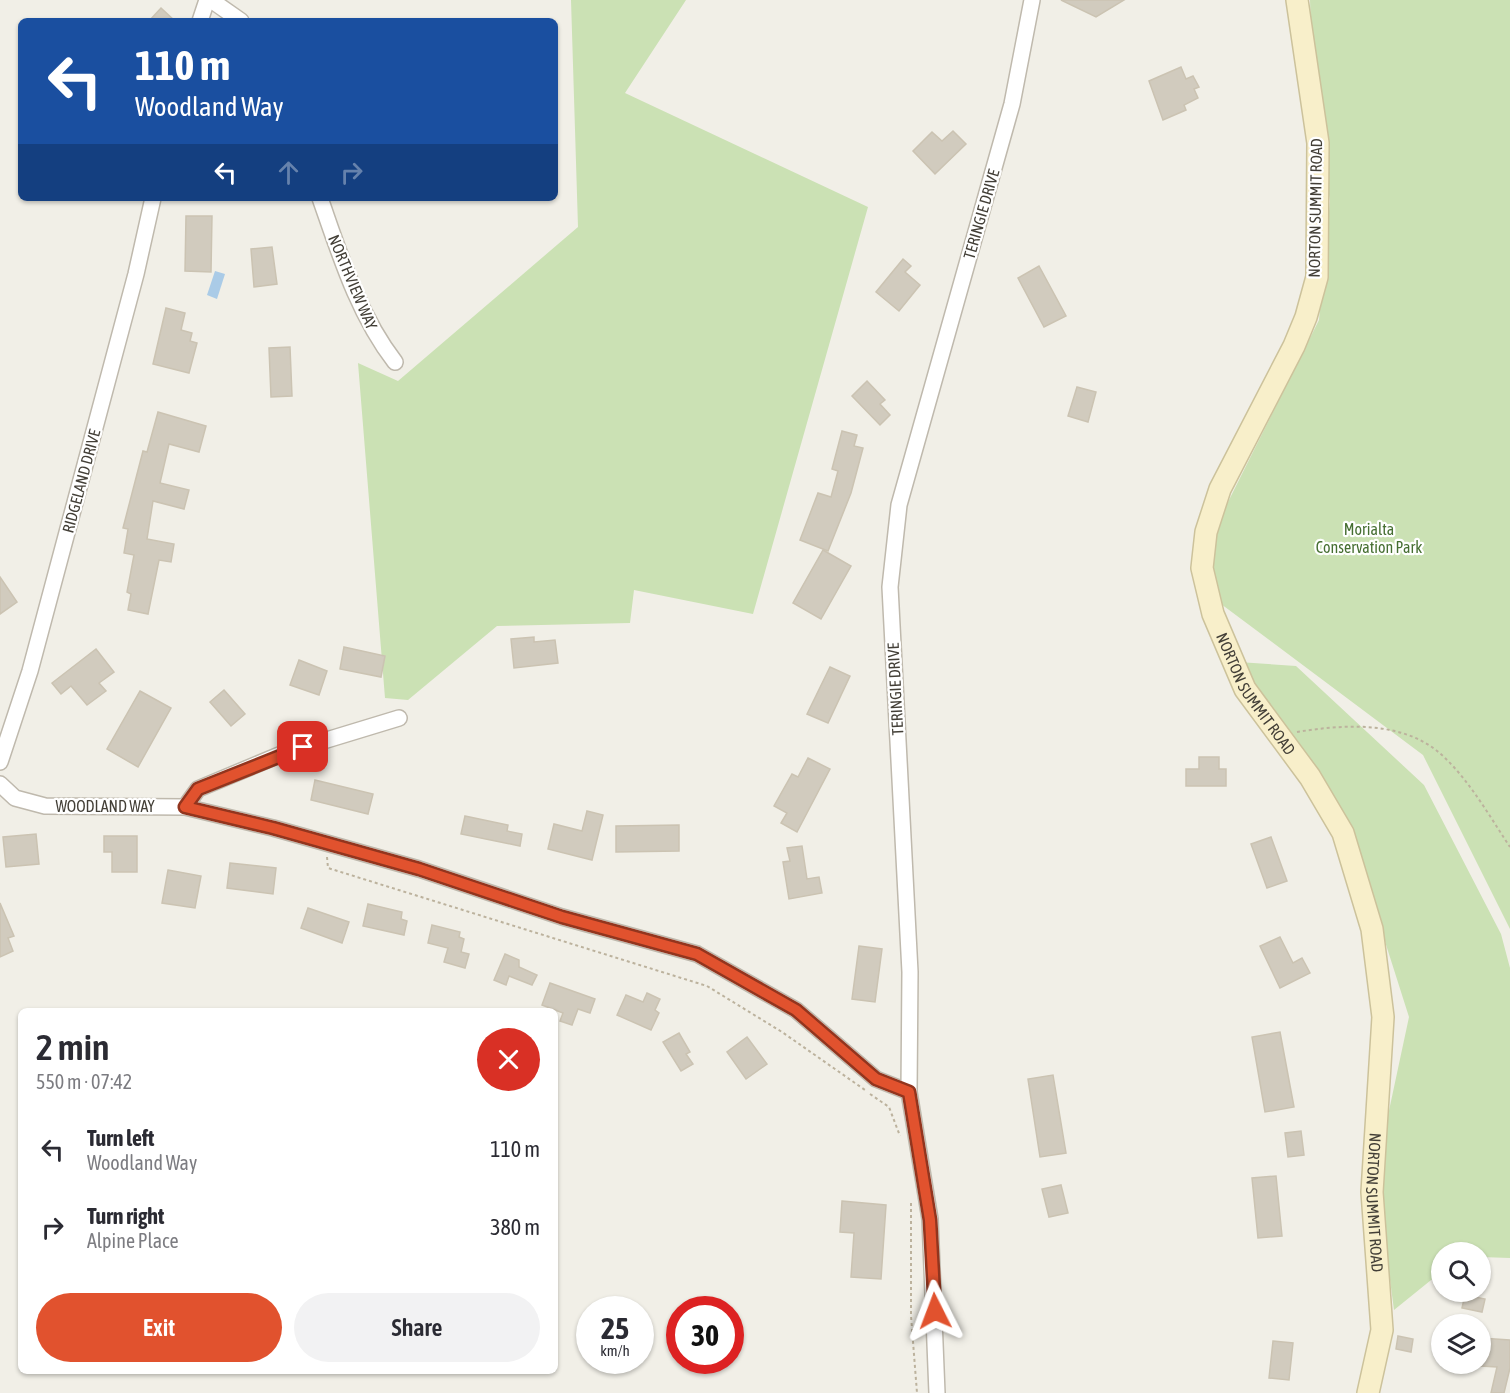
<!DOCTYPE html>
<html lang="en">
<head>
<meta charset="utf-8">
<style>
  :root { --surface:#fff; --page:#f2f2f3; --text:#2b2b33; --muted:#7c7c81; --accent:#e1522e }
  body { margin:0; font-family:"Asap Condensed",sans-serif; background:var(--page); color:var(--text); height:100vh; display:flex; flex-direction:column; font-size:22px; white-space:nowrap }
  * { box-sizing:border-box; margin:0 }
  p { font-size:20px; color:var(--muted) }
  .icon { flex:none; width:33px; height:33px; fill:none; stroke:currentColor; stroke-width:2; stroke-linecap:round; stroke-linejoin:round }
  .map { position:relative; flex:1; overflow:hidden }
  .panel { position:absolute; left:18px; top:1008px; width:540px; height:366px; display:flex; flex-direction:column; background:var(--surface); border-radius:9px; box-shadow:0 2px 4px #0004 }
  .panel>* { flex:none }
  .guide { position:absolute; left:18px; top:18px; width:540px; height:183px; border-radius:9px; box-shadow:0 2px 4px #0004; background:#1a4fa0; color:#fff; overflow:hidden }
  .tools { position:absolute; left:1431px; top:1242px; display:grid; gap:12px }
  .tools a { display:grid; place-items:center; width:60px; height:60px; border-radius:50%; background:var(--surface); box-shadow:0 2px 4px #0004; font-size:30px }
  .speed { position:absolute; left:576px; top:1296px; display:flex; gap:12px; font-size:30px; font-weight:700; text-align:center }
  .speed>* { display:grid; place-content:center; width:78px; height:78px; border-radius:50%; background:var(--surface); box-shadow:0 2px 4px #0004; line-height:1 }
  .speed small { font-size:15px; font-weight:400 }
  .speed .limit { border:9px solid #d22; background:#fff; color:#111 }
  .pin { position:absolute; display:grid; place-items:center; width:51px; height:51px; color:#fff; margin:-26px; border-radius:12px; box-shadow:0 3px 9px #0006 }
  .me { position:absolute; width:66px; margin:-33px; rotate:357deg; stroke-linejoin:round; filter:drop-shadow(0 0 4px #0008) }
  .turn { display:flex; align-items:center; gap:21px; height:126px; padding:0 18px; font-size:27px }
  .turn .icon { width:78px; height:78px; stroke-width:2.5 }
  .turn b { display:block; font-size:42px; line-height:51px }
  .lanes { display:flex; align-items:center; height:57px; padding:0 18px; background:#0003; justify-content:center; gap:30px; direction:ltr }
  .lanes .off { opacity:.35 }
  .round { display:grid; place-items:center; flex:none; width:63px; height:63px; border-radius:32px; background:var(--page) }
  .overview { display:flex; align-items:center; justify-content:space-between; height:102px; padding:0 18px }
  h1 { font-size:36px; font-weight:600; line-height:45px }
  .primary-button { display:flex; gap:12px; margin-top:auto; padding:12px 18px }
  .primary-button a { flex:1; height:69px; border-radius:36px; background:var(--accent); color:#fff; font-size:24px; font-weight:600; line-height:69px; text-align:center }
  .primary-button a+a { background:var(--page); color:var(--text) }
  ul { padding:0; list-style:none }
  li { display:flex; align-items:center; gap:18px; height:78px; padding:0 18px }
  li div { flex:1 }
  li b { display:block; font-size:22px }
  li em { font-style:normal }
  .map>svg:first-child { display:block }
</style>
</head>
<body>
<div class="map">
<svg width="1510" height="1393" viewBox="0 0 1510 1393">
  <rect width="100%" height="100%" fill="#f1efe7"/>
  <g fill="#cbe1b4">
    <path d="M571 0H686L625 93 868 207 753 614 634 590 630 623 497 626 408 700 385 698 358 363 398 381 578 227Z"/>
    <path d="M1310 0H1510V929L1423 755 1217 601 1201 556 1319 320 1330 201 1313 92Z"/>
    <path d="M1238 662 1296 666 1424 785 1501 934 1510 968V1258L1481 1257 1480 1252H1442L1441 1272 1394 1310 1380 1205 1384 1134 1409 1017 1347 822Z"/>
  </g>
  <path fill="#aacbe7" d="M215 271 225 274 217 299 207 295Z"/>
  <g fill="#d1cbbe" stroke="#cbc3b2" stroke-width="1.5">
    <path d="M1061 0H1124L1096 17Z"/>
    <path d="M161 8 175 21H149Z"/>
    <path d="M1181 67 1186 79 1193 76 1199 87 1194 89 1198 98 1184 105 1186 110 1163 120 1149 81Z"/>
    <path d="M953 131 966 144 935 174 913 151 932 132 942 141Z"/>
    <path d="M186 216H212L211 272 185 271Z"/>
    <path d="M272 247 277 284 254 287 251 249Z"/>
    <path d="M903 259 911 266 905 272 920 285 899 311 876 292Z"/>
    <path d="M1039 266 1066 316 1044 327 1018 278Z"/>
    <path d="M166 308 185 313 181 330 192 333 190 341 197 343 189 373 153 364Z"/>
    <path d="M290 347 292 396 271 397 269 348Z"/>
    <path d="M867 381 885 400 880 404 890 415 880 425 852 396Z"/>
    <path d="M1077 387 1096 392 1088 422 1068 416Z"/>
    <path d="M158 412 206 426 199 452 169 444 160 483 189 490 184 509 153 501 147 539 174 544 171 562 159 560 148 614 128 610 131 594 127 592 134 555 124 553 128 529 123 528 143 451 147 452Z"/>
    <path d="M842 431 857 435 854 446 863 448 851 493 828 551 800 540 818 493 831 497 838 471 832 469Z"/>
    <path d="M823 550 851 566 821 619 793 603Z"/>
    <path d="M0 577 17 602 0 614Z"/>
    <path d="M534 637V642L555 640 558 663 514 668 511 639Z"/>
    <path d="M344 647 385 656 381 677 340 669Z"/>
    <path d="M96 649 114 672 99 683 106 691 87 705 71 686 61 694 52 683Z"/>
    <path d="M299 660 327 671 319 695 290 685Z"/>
    <path d="M830 667 850 676 828 723 807 714Z"/>
    <path d="M224 690 245 714 231 726 210 702Z"/>
    <path d="M140 691 171 708 138 767 107 749Z"/>
    <path d="M1199 757H1219V769H1226V786H1186V769H1199Z"/>
    <path d="M808 758 830 769 797 832 781 823 787 813 774 806 792 774 798 777Z"/>
    <path d="M315 780 373 794 368 814 311 800Z"/>
    <path d="M587 811 603 815 592 860 548 849 554 824 582 831Z"/>
    <path d="M465 816 508 825 507 831 522 834 520 846 461 834Z"/>
    <path d="M679 825V851L616 852V826Z"/>
    <path d="M36 834 39 864 6 867 3 837Z"/>
    <path d="M104 836H137V872H112V852H104Z"/>
    <path d="M1271 837 1287 881 1267 888 1251 844Z"/>
    <path d="M802 846 807 879 819 877 822 893 789 899 783 862 790 861 787 848Z"/>
    <path d="M230 863 276 868 273 894 227 888Z"/>
    <path d="M168 870 201 876 195 908 162 903Z"/>
    <path d="M0 903 14 936 8 938 13 951 0 957Z"/>
    <path d="M368 904 402 912 401 919 407 921 404 935 363 926Z"/>
    <path d="M308 908 349 922 342 943 301 928Z"/>
    <path d="M432 925 460 932 459 937 464 939 461 952 469 954 465 968 444 962 448 948 428 943Z"/>
    <path d="M1280 937 1293 963 1302 958 1310 973 1280 988 1260 946Z"/>
    <path d="M859 946 882 949 875 1002 852 999Z"/>
    <path d="M505 954 519 960V967L537 975 532 985 509 976 506 985 494 980Z"/>
    <path d="M550 983 595 999 590 1013 578 1009 572 1025 560 1021 563 1013 542 1005Z"/>
    <path d="M647 993 660 999 655 1010 659 1013 651 1030 617 1015 626 995 643 1002Z"/>
    <path d="M1280 1032 1294 1107 1265 1112 1252 1037Z"/>
    <path d="M679 1033 690 1052 686 1054 693 1064 681 1071 663 1042Z"/>
    <path d="M747 1037 767 1064 746 1079 727 1052Z"/>
    <path d="M1053 1075 1066 1153 1040 1157 1028 1079Z"/>
    <path d="M1301 1131 1304 1155 1288 1157 1285 1133Z"/>
    <path d="M1276 1176 1282 1236 1258 1238 1252 1178Z"/>
    <path d="M1061 1185 1068 1213 1049 1217 1042 1189Z"/>
    <path d="M842 1201 886 1205 881 1279 851 1277 854 1233 840 1232Z"/>
    <path d="M1465 1295 1485 1299 1482 1312 1462 1308Z"/>
    <path d="M1398 1336 1413 1339 1411 1352 1396 1349Z"/>
    <path d="M1481 1338 1510 1340V1368L1504 1393H1491L1497 1367 1481 1366Z"/>
    <path d="M1273 1341 1293 1343 1289 1380 1269 1378Z"/>
  </g>
  <g fill="none" stroke-linecap="round" stroke-linejoin="round">
    <g stroke="#bfb9ad" stroke-width="18">
      <g id="street">
        <path d="M211 0 241 21"/>
        <path d="M200 21 207 0"/>
        <path d="M320 198C340 255 358 314 395 362"/>
        <path d="M0 762 30 671 136 274 153 198"/>
        <path d="M0 784 15 798 45 806 185 807 273 828 419 869 562 917 697 954 796 1010 876 1079 909 1092"/>
        <path d="M185 807 198 789 284 753 399 718"/>
        <path d="M937 1393 930 1219 909 1092 910 972 890 587 899 505 1012 104 1032 0"/>
      </g>
    </g>
    <g stroke="#ccc29b" stroke-width="24">
      <g id="secondary">
        <path id="s1" d="M1297 0 1318 143 1317 277 1306 317 1294 346 1220 489 1206 532 1202 568 1213 614 1245 689 1310 777 1343 833 1372 929 1383 1017 1372 1192 1382 1330 1368 1393"/>
      </g>
    </g>
    <g stroke="#bcb29d" stroke-width="2" stroke-dasharray="3 3" stroke-linecap="butt">
      <path d="M1297 732C1346 724 1407 720 1445 758 1471 783 1490 817 1510 847"/>
      <path d="M327 857 328 868 707 986 782 1032 865 1090"/>
      <path d="M870 1094 889 1107 900 1136"/>
      <path d="M911 1203V1316L917 1393"/>
    </g>
    <use href="#street" stroke="#fff" stroke-width="15"/>
    <use href="#secondary" stroke="#f8efca" stroke-width="21"/>
  </g>
  <g fill="none" stroke-linecap="round" stroke-linejoin="round">
    <g stroke="#92351e" stroke-width="15">
      <path id="route" d="M303 747 198 789 185 807 273 828 419 869 562 917 697 954 796 1010 876 1079 909 1092 930 1220 935 1311"/>
    </g>
    <use href="#route" stroke="#e1522e" stroke-width="10"/>
  </g>
  <g text-anchor="middle" stroke-width="4.5" stroke-linejoin="round" paint-order="stroke">
    <g font-size="16" fill="#433f37" stroke="#fff">
      <text transform="translate(1315 208) rotate(-89)" y="6">NORTON SUMMIT ROAD</text>
      <text transform="translate(981 214) rotate(-74)" y="6">TERINGIE DRIVE</text>
      <text transform="translate(353 282) rotate(67)" y="6">NORTHVIEW WAY</text>
      <text transform="translate(81 481) rotate(-75)" y="6">RIDGELAND DRIVE</text>
      <text transform="translate(895 689) rotate(-93)" y="6">TERINGIE DRIVE</text>
      <text dy="6" stroke="none"><textPath href="#s1" startOffset="732">NORTON SUMMIT ROAD</textPath></text>
      <text x="105" y="812">WOODLAND WAY</text>
      <text dy="6" stroke="none"><textPath href="#s1" startOffset="1272">NORTON SUMMIT ROAD</textPath></text>
    </g>
    <g font-size="16" fill="#456e31" stroke="#fff">
      <text x="1369" y="535">Morialta<tspan x="1369" dy="18">Conservation Park</tspan></text>
    </g>
  </g>
</svg>
<div class="tools">
<a><svg class="icon" aria-label="search" viewBox="0 0 24 24"><circle cx="10" cy="10" r="6"/><path d="M15 15l6 6"/></svg></a>
<a><svg class="icon" aria-label="layers" viewBox="0 0 24 24"><path d="M12 4l9 5-9 5-9-5zM3 14l9 5 9-5"/></svg></a>
</div>
<div class="speed"><div>25<small>km/h</small></div><div class="limit">30</div></div>
<div class="pin" style="left:303px;top:747px;background:#d93025"><svg class="icon" aria-label="arrive" viewBox="0 0 24 24"><path d="M6 21V4h12l-3 4 3 4H6"/></svg></div>
<svg class="me" style="left:935px;top:1311px" viewBox="-20 -20 40 40"><path d="M0-17L14 15 0 8-14 15z" fill="#e1522e" stroke="#fff" stroke-width="4"/></svg>
<div class="guide">
<div class="turn"><svg class="icon" aria-label="left" viewBox="0 0 24 24"><path d="M17 20v-9H6M10 6l-5 5 5 5"/></svg><div><b>110 m</b>Woodland Way</div></div>
<div class="lanes"><svg class="icon" aria-label="left" viewBox="0 0 24 24"><path d="M17 20v-9H6M10 6l-5 5 5 5"/></svg><svg class="icon off" aria-label="ahead" viewBox="0 0 24 24"><path d="M12 20V5M6 11l6-6 6 6"/></svg><svg class="icon off" aria-label="right" viewBox="0 0 24 24"><path d="M7 20v-9h11M14 6l5 5-5 5"/></svg></div>
</div>
<section class="panel">
<div class="overview"><div><h1>2 min</h1><p>550 m · 07:42</p></div><a class="round" style="background:#d93025;color:#fff"><svg class="icon" aria-label="close" viewBox="0 0 24 24"><path d="M6 6l12 12M18 6L6 18"/></svg></a></div>
<ul>
<li><svg class="icon" aria-label="left" viewBox="0 0 24 24"><path d="M17 20v-9H6M10 6l-5 5 5 5"/></svg><div><b>Turn left</b><p>Woodland Way</p></div><em>110 m</em></li>
<li><svg class="icon" aria-label="right" viewBox="0 0 24 24"><path d="M7 20v-9h11M14 6l5 5-5 5"/></svg><div><b>Turn right</b><p>Alpine Place</p></div><em>380 m</em></li>
</ul>
<div class="primary-button"><a>Exit</a><a>Share</a></div>
</section>
</div>
</body>
</html>
